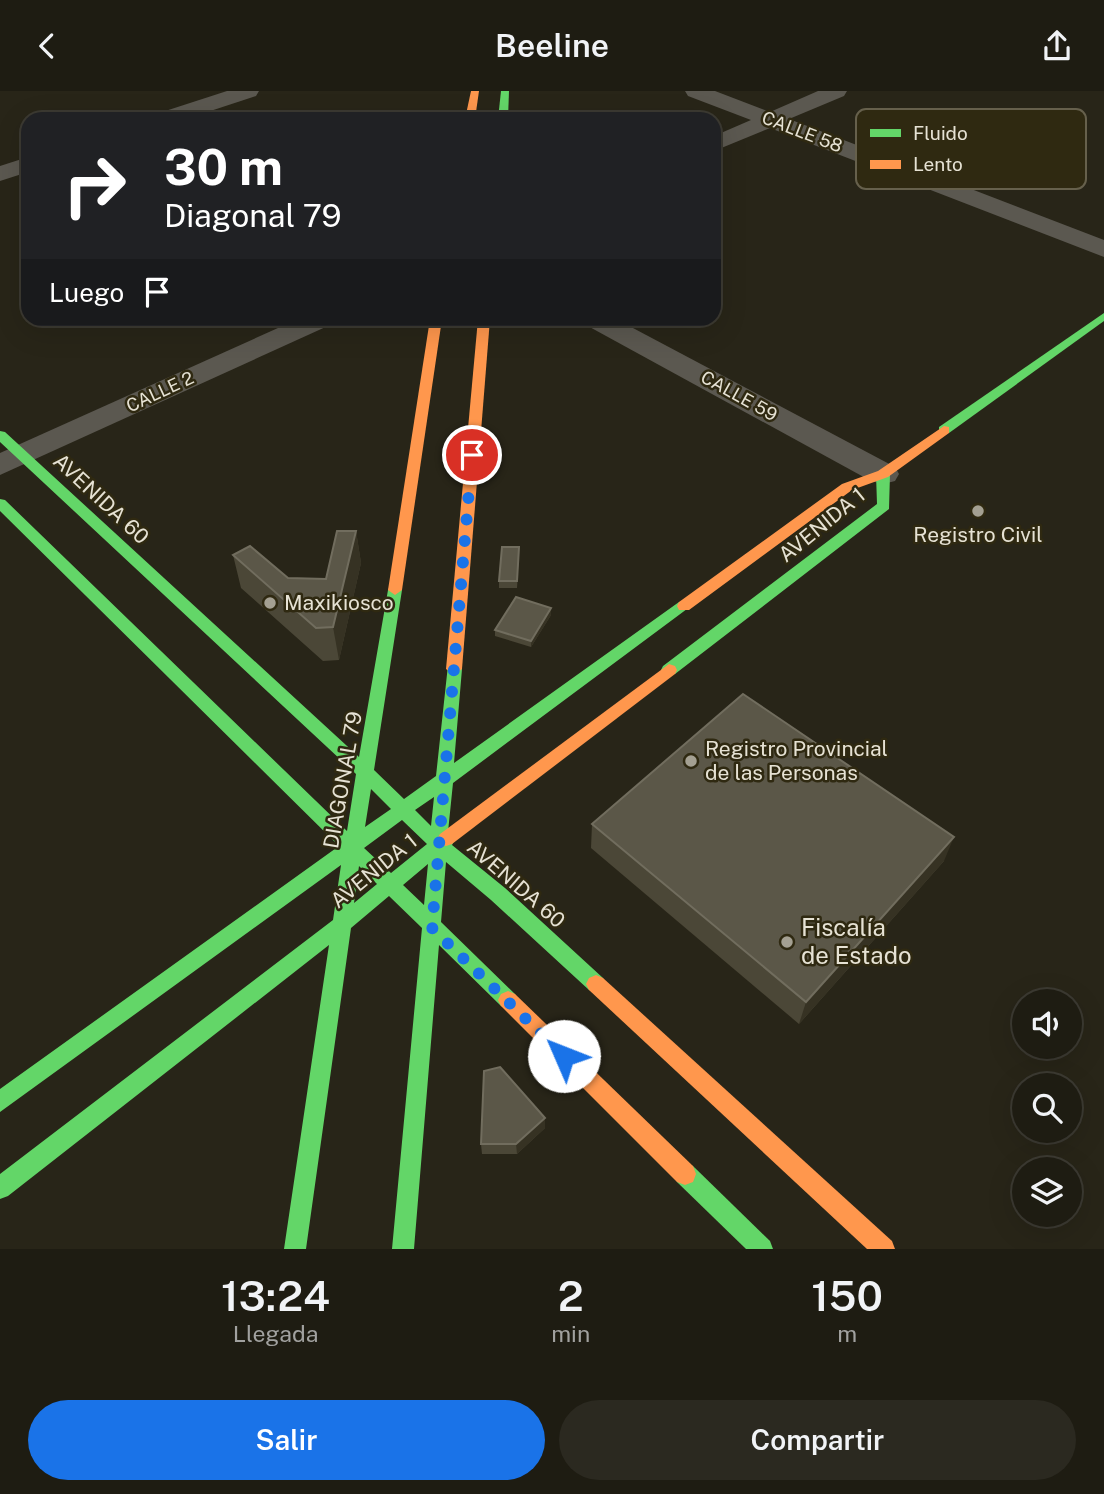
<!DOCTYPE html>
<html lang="es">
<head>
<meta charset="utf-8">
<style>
  :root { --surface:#1e1c12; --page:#2b2920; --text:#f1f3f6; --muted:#a1a19f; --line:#3c3a32; --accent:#1a73e8 }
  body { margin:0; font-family:"Public Sans",sans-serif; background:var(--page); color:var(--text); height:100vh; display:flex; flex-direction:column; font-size:26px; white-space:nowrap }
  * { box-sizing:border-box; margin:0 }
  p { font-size:23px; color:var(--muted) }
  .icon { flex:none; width:38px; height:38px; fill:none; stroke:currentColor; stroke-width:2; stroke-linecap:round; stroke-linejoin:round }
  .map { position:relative; height:1158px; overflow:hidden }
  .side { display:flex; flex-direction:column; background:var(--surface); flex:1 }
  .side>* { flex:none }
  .top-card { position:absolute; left:21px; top:21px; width:700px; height:214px; border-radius:21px; box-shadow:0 7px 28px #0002,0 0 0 2px var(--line); background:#202124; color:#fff; overflow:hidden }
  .controls { position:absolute; left:1012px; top:898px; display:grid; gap:14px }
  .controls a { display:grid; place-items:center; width:70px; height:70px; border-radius:50%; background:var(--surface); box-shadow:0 7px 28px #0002,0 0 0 2px var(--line); font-size:35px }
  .pin { position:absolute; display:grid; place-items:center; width:60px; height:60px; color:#fff; margin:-30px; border:4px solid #fff; border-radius:50%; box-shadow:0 2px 7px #0007 }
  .me { position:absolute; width:77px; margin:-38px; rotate:314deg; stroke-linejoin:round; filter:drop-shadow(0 0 5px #0008) }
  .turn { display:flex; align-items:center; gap:24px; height:147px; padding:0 28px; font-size:32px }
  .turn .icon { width:91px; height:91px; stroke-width:2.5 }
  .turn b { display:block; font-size:49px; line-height:60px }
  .then { display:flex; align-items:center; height:66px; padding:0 28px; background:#0003; gap:14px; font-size:26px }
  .eta { display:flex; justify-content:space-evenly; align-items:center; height:119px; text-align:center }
  .eta b { font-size:42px; font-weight:600; line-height:49px }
  .action { display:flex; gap:14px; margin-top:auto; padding:14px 28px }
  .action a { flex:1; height:80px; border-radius:42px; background:var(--accent); color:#fff; font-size:28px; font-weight:600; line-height:80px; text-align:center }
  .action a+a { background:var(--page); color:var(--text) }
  header { display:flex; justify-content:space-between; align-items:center; height:91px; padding:0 28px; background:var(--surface); font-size:32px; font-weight:600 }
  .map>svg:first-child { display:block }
</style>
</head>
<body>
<header><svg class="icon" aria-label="back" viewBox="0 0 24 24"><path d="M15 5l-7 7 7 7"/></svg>Beeline<svg class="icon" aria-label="share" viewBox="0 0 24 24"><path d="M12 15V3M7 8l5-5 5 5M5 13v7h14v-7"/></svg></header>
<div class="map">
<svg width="1104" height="1158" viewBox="0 0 1104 1158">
  <rect width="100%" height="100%" fill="#282518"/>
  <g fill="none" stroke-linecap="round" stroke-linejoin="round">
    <g fill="#5b5850" fill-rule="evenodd">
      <path d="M227 0H259L256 5 186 28H153L156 23Z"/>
      <path d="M685 0H715L770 21 818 0H847L844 5 789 28 1104 149V166L770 37 714 60V45L751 29 688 5Z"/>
      <path d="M28 66V81L0 90V75Z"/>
      <path d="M298 228H334L330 234 0 384V362Z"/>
      <path d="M582 228H616L895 376 899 383 895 390 883 393 871 390 586 234Z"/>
    </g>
    <g fill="#63d668" fill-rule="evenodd">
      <path d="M501 0H509L508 28H498Z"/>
      <path d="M1104 222V230L949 342H939V336Z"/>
      <path d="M0 340 5 341 359 666 388 499 390 495H400L402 499 374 679 404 708 436 685 448 574H460L462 578 454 672 679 511 684 510 691 515 453 692 448 741 455 748 452 754 505 797 603 887 606 893 603 899 596 902 589 899 491 809 446 771 441 831 515 903 518 909 515 915 508 918 501 915 439 854 414 1158H392L422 837 389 805 351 837 306 1158H284L329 854 8 1105 0 1108V1083L333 829 341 774 0 1021V998L339 755 0 420V408L5 409 347 740 356 683 0 351ZM371 698 391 718 365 736ZM434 706 431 735 415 719ZM402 729 427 753 391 782 364 757ZM428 773 424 814 403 794ZM359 775 377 793 354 812Z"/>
      <path d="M883 379 890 383 889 418 675 583H663L661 579 663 575 877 413 876 383Z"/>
      <path d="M685 1072 693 1075 770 1150 773 1158H746L677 1091 674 1083 677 1075Z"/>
    </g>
    <g fill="#ff974d" fill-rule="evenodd">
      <path d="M471 0H479L475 28H465Z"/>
      <path d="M430 228H442L402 499 395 504 388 499Z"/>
      <path d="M478 228H490L462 578 454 584 446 578Z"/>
      <path d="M944 335 949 336V342L888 386 852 399 689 519H679L677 515 679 511 842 393 878 380Z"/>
      <path d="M669 573 675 575 677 579 675 583 452 753 446 755 440 753 437 748 440 743Z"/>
      <path d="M596 884 603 887 892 1150 895 1158H867L589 899 586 893 589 887Z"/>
      <path d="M508 900 515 903 693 1075 696 1083 693 1091 685 1094 677 1091 501 915 498 909 501 903Z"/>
    </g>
  </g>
  <g fill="#4b4737">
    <path d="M356 440 361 472 339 569 323 570 241 497 233 464 288 487 326 488Z"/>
    <path d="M519 462 517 497H499V490Z"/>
    <path d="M551 524 531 556 495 545V539Z"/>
    <path d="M592 733 944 770 799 933 591 757Z"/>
    <path d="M545 1027V1037L517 1063H482L481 1053Z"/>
  </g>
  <g fill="#363223">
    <path d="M356 440 361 472 339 569 333 536Z"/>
    <path d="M551 517V524L531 556V550Z"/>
    <path d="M954 746 944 770 799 933 806 911Z"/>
    <path d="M545 1027V1037L517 1063 516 1053Z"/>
  </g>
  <g fill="#5b5748" stroke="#716d5e" stroke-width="2">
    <path d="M337 440H356L333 536 316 537 233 464 250 455 288 487 326 488Z"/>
    <path d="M502 456H519L517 490H499Z"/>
    <path d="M516 506 551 517 531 550 495 539Z"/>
    <path d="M743 603 954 746 806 911 592 733Z"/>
    <path d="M500 976 545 1027 516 1053H481L484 980Z"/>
  </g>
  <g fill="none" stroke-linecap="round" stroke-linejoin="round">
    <path stroke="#1a73e8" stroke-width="12" stroke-dasharray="0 21.6" d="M472 364 432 837 564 965"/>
  </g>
  <g fill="#a4a092" stroke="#2f2911" stroke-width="2.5">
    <circle cx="978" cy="420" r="7"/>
    <circle cx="270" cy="512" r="7"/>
    <circle cx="691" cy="670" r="7"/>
    <circle cx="787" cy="851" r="7"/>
  </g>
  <g text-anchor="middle" stroke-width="5" stroke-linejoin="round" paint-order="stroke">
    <g font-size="18" fill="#e6e2d4" stroke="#2f2911">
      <text transform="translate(802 41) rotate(21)" y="6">CALLE 58</text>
      <text transform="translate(160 301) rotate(-25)" y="6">CALLE 2</text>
      <text transform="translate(739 305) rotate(29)" y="6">CALLE 59</text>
    </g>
    <g font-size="21" fill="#e6e2d4" stroke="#2f2911">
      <text transform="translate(101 408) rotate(43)" y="7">AVENIDA 60</text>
      <text transform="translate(822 434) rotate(-39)" y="7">AVENIDA 1</text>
      <text transform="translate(343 689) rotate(-80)" y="7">DIAGONAL 79</text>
      <text transform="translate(374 780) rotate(-39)" y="7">AVENIDA 1</text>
      <text transform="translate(516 793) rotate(41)" y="7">AVENIDA 60</text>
    </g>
    <g font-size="21" fill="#e6e2d4" stroke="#2f2911" text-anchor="start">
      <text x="978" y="451" text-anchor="middle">Registro Civil</text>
      <text x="284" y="519">Maxikiosco</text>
      <text x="705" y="665">Registro Provincial<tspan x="705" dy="24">de las Personas</tspan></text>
    </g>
    <g font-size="24" fill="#e6e2d4" stroke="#2f2911" text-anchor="start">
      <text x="801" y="845">Fiscalía<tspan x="801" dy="28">de Estado</tspan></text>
    </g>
  </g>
  <rect x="856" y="18" width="230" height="80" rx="10" fill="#2f2911" stroke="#66604c" stroke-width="2"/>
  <rect x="870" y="38" width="31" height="8" fill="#63d668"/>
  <rect x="870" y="69" width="31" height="9" fill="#ff974d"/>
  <g font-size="19" fill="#e6e2d4">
    <text x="913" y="49">Fluido</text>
    <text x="913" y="80">Lento</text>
  </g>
</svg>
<div class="controls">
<a><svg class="icon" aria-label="sound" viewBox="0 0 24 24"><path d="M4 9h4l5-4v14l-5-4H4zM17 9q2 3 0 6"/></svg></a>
<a><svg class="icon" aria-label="search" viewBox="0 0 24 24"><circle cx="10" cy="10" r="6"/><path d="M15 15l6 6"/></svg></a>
<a><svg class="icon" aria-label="layers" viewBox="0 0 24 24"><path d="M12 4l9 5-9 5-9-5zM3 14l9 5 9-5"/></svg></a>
</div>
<div class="pin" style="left:472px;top:364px;background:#d93025"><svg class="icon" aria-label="arrive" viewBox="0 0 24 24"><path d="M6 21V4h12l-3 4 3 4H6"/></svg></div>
<svg class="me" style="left:564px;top:965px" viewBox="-20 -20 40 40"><circle r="19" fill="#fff"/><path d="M0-13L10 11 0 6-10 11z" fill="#1a73e8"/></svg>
<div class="top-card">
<div class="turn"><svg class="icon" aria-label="right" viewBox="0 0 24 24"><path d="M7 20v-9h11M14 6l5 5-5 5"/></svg><div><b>30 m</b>Diagonal 79</div></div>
<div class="then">Luego<svg class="icon" aria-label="arrive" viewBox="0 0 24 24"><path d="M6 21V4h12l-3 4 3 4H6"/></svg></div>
</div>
</div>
<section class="side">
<div class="eta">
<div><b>13:24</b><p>Llegada</p></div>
<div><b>2</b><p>min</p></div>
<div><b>150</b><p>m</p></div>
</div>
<div class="action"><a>Salir</a><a>Compartir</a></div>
</section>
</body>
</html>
